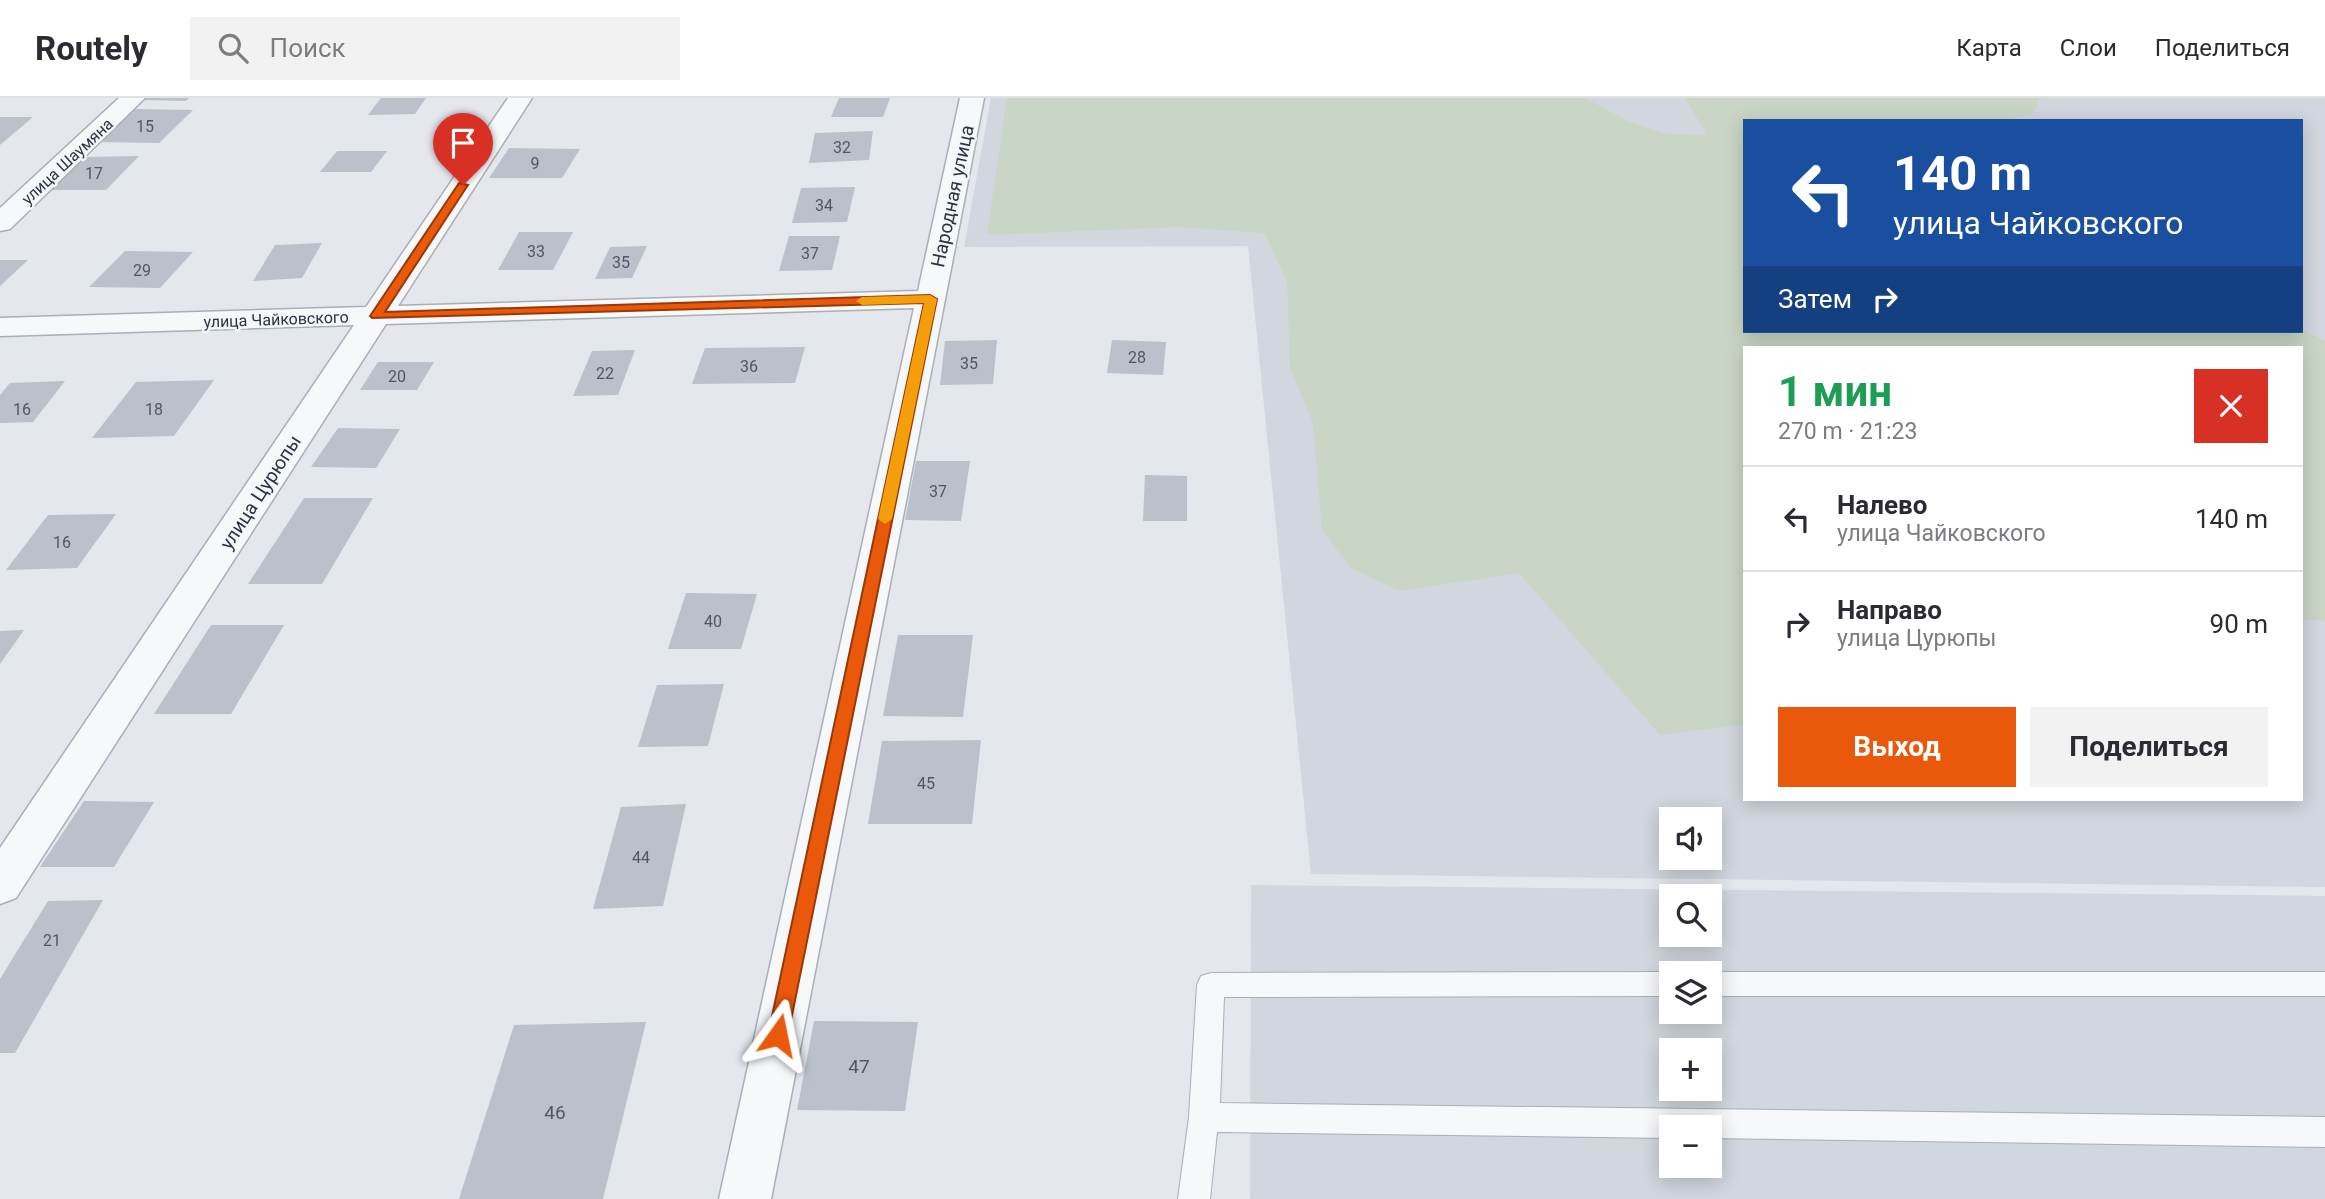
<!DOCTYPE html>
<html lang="ru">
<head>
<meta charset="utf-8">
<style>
  :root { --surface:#fff; --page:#f2f2f3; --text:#2b2b33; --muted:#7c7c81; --line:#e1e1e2; --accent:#ea580c }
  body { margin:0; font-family:Roboto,sans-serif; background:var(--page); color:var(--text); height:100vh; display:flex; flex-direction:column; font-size:26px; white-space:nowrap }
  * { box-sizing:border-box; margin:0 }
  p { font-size:23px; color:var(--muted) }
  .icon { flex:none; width:38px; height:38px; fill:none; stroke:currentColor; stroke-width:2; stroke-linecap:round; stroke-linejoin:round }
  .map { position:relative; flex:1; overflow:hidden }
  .drawer { position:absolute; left:1743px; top:248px; width:560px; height:455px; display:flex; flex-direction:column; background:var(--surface); border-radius:0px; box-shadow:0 4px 18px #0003 }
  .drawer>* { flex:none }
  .top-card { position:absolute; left:1743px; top:21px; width:560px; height:214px; border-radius:0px; box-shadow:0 4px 18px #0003; background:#1a4fa0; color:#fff; overflow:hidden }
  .fabs { position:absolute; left:1659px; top:709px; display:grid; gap:14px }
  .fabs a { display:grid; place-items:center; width:63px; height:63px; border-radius:0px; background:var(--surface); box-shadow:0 4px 18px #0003; font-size:35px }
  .pin { position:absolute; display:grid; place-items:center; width:60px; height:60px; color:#fff; margin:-72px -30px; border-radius:50% 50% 50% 0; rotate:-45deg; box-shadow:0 0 7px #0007 }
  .pin .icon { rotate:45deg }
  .me { position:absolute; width:77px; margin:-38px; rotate:12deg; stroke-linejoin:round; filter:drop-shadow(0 0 5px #0008) }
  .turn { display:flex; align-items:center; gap:24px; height:147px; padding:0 35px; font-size:32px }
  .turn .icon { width:91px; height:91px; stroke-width:2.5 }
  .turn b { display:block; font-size:49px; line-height:60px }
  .then { display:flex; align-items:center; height:66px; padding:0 35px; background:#0003; gap:14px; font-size:26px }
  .round { display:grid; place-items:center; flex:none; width:74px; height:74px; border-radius:0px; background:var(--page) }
  .overview { display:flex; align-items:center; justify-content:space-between; height:119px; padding:0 35px }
  h1 { font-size:42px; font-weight:700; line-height:52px; color:#1e9e55 }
  .button { display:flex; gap:14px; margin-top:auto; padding:14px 35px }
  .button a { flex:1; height:80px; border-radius:0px; background:var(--accent); color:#fff; font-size:28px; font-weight:700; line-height:80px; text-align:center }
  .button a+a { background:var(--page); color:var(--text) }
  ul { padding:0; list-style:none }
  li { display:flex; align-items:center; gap:21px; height:105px; padding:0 35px; border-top:2px solid var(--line) }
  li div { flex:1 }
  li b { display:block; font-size:26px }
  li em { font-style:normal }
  header { display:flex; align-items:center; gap:42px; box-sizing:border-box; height:98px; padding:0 35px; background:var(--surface); border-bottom:2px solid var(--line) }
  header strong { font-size:33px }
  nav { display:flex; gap:38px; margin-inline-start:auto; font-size:24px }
  .search { width:490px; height:63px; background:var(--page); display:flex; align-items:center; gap:18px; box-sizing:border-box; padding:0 24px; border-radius:0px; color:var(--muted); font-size:26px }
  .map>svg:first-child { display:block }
</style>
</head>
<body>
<header>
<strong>Routely</strong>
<div class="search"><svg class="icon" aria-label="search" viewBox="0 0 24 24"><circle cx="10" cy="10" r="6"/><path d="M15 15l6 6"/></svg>Поиск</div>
<nav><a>Карта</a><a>Слои</a><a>Поделиться</a></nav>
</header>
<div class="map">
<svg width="2325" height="1101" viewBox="0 0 2325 1101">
  <rect width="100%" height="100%" fill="#e4e7ec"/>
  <g fill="#d2d6de" fill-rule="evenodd">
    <path d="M991 0H2325V789L1311 776 1248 148 964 149ZM1745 23H2301V233H1745ZM1745 250H2301V702H1745ZM1671 721H1710V760H1671Z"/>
    <path d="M1251 787 2325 798V1101H1250ZM1671 798H1710V836H1671ZM1671 875H1710V914H1671ZM1671 952H1710V990H1671ZM1671 1029H1710V1068H1671Z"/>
  </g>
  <path fill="#c9d6c5" d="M1007 0H1585L1630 24 1667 36 1707 37 1685 0H2041L2032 16 1998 23H1745V233L2301 231 2325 243V523L2301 521V250H1745V626L1660 637 1519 475 1400 493 1351 470 1322 432 1313 325 1290 269 1287 183 1264 135 1178 129 987 137Z"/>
  <g fill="#bbc0ca">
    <path d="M140 0H189L186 3 140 2Z"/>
    <path d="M381 0H426L415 16 368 17Z"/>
    <path d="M839 0H890L883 19H831Z"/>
    <path d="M132 11 193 12 159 45 96 44Z"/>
    <path d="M0 19H33L0 47Z"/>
    <path d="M873 33 869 62 809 65 815 35Z"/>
    <path d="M509 50 580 51 562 80H489Z"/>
    <path d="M337 53H387L371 74H320Z"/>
    <path d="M139 58 106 92H48L83 59Z"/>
    <path d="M855 89 847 124 792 125 801 90Z"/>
    <path d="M519 134H573L553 172H498Z"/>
    <path d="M789 138H840L832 172 779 173Z"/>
    <path d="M322 145 302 180 253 183 275 147Z"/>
    <path d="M647 148 632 180 595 181 610 149Z"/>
    <path d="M125 153 193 154 160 190 89 189Z"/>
    <path d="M0 162H28L0 188Z"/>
    <path d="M997 242 993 286 940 287 945 243Z"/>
    <path d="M1112 242 1166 244 1163 277 1107 275Z"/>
    <path d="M805 249 795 285 692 286 705 250Z"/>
    <path d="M635 252 618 297 573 298 592 253Z"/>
    <path d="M378 264H434L417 292H360Z"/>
    <path d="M214 282 174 338 92 340 136 284Z"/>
    <path d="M65 283 33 324 0 325V297L10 285Z"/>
    <path d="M338 330 400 331 376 370 311 369Z"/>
    <path d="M916 363H970L961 423 905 422Z"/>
    <path d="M1145 377 1187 378V423H1143Z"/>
    <path d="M304 400H373L322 486H248Z"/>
    <path d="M116 416 77 470 6 472 48 417Z"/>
    <path d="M686 495 757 496 741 551H668Z"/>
    <path d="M211 527H284L231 616H154Z"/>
    <path d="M24 532 0 566V533Z"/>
    <path d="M898 537H973L963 619 883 618Z"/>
    <path d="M724 586 708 648 638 649 657 587Z"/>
    <path d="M981 642 972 726H868L882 643Z"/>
    <path d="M84 703 154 704 114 769H40Z"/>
    <path d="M686 706 663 808 593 811 621 709Z"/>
    <path d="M103 802 15 955H0V881L48 803Z"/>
    <path d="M814 923 918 924 905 1013 797 1012Z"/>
    <path d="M646 924 603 1101H459L514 927Z"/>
  </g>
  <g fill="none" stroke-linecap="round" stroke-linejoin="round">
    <g stroke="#a9aeb7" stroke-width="2">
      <g id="lane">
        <path d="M1671 874 1675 875H1671V898L1224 899 1220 1005 2325 1019V1049L1710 1040V1029H1671V1040L1217 1034 1210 1101H1178L1189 1019 1197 887 1201 878 1211 875Z"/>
        <path d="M1710 874H2325V898H1710V875H1706Z"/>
      </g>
    </g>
    <g stroke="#a9aeb7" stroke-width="3">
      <g id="street">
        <path d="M119 0H145L10 131 0 133V110Z"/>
        <path d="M508 0H532L398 208 918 193 960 0H984L771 1101H719L914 210 386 226 16 800 0 806V750L354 227 0 238V220L366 209Z"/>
      </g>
    </g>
    <use href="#lane" fill="#f7f8fa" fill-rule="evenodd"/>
    <use href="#street" fill="#f7f8fa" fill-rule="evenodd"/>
  </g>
  <path fill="#ea580c" stroke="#983908" stroke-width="2" d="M459 85 468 87 385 214 930 197 937 201 788 937 785 944 778 947 771 944 768 937 924 205 372 220 370 218Z"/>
  <path fill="#f59e0b" d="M930 197 937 201 892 421 885 426 878 421 924 205 862 207 856 203 862 199Z"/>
  <g text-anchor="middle" stroke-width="5" stroke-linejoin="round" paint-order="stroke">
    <g font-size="16" fill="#4f5766">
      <text x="145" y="34">15</text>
      <text x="842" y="55">32</text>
      <text x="535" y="71">9</text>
      <text x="94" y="81">17</text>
      <text x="824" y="113">34</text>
      <text x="536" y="159">33</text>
      <text x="810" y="161">37</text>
      <text x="621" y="170">35</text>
      <text x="142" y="178">29</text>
      <text x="1137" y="265">28</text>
      <text x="969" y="271">35</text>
      <text x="749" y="274">36</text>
      <text x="605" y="281">22</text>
      <text x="397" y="284">20</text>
      <text x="22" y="317">16</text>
      <text x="154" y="317">18</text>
      <text x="938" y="399">37</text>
      <text x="62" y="450">16</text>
      <text x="713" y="529">40</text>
      <text x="926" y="691">45</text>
      <text x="641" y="765">44</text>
      <text x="52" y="848">21</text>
    </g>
    <g font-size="16" fill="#2b3445" stroke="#f4f6f9">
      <text transform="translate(67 63) rotate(-43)" y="6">улица Шаумяна</text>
      <text transform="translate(276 221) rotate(-2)" y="6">улица Чайковского</text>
    </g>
    <g font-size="19" fill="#2b3445" stroke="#f4f6f9">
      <text transform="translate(952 98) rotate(-78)" y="7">Народная улица</text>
      <text transform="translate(260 394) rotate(-57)" y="7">улица Цурюпы</text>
    </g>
    <g font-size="19" fill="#4f5766">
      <text x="859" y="975">47</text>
      <text x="555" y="1021">46</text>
    </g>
  </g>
</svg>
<div class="fabs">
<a><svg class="icon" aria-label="sound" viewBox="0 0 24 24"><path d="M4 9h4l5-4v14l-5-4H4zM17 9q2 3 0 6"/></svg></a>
<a><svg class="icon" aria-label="search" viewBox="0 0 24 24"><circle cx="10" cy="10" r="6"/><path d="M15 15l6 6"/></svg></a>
<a><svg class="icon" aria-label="layers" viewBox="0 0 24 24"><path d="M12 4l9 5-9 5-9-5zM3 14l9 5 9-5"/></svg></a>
<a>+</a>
<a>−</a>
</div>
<div class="pin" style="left:463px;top:87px;background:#d93025"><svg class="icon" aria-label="arrive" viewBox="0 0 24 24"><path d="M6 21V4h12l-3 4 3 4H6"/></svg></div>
<svg class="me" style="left:778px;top:937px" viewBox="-20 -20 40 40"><path d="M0-17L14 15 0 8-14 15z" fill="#ea580c" stroke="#fff" stroke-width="4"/></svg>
<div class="top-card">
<div class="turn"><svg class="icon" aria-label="left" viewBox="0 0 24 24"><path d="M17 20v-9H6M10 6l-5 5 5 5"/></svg><div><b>140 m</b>улица Чайковского</div></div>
<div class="then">Затем<svg class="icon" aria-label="right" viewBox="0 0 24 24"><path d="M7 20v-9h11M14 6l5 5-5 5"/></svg></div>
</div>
<section class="drawer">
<div class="overview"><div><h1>1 мин</h1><p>270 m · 21:23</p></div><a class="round" style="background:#d93025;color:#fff"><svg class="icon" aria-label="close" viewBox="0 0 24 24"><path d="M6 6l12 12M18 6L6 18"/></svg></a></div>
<ul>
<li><svg class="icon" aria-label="left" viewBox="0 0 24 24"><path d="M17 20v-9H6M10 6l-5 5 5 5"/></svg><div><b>Налево</b><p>улица Чайковского</p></div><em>140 m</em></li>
<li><svg class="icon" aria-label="right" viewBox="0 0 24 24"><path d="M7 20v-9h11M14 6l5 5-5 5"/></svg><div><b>Направо</b><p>улица Цурюпы</p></div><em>90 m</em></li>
</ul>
<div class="button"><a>Выход</a><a>Поделиться</a></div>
</section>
</div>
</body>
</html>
